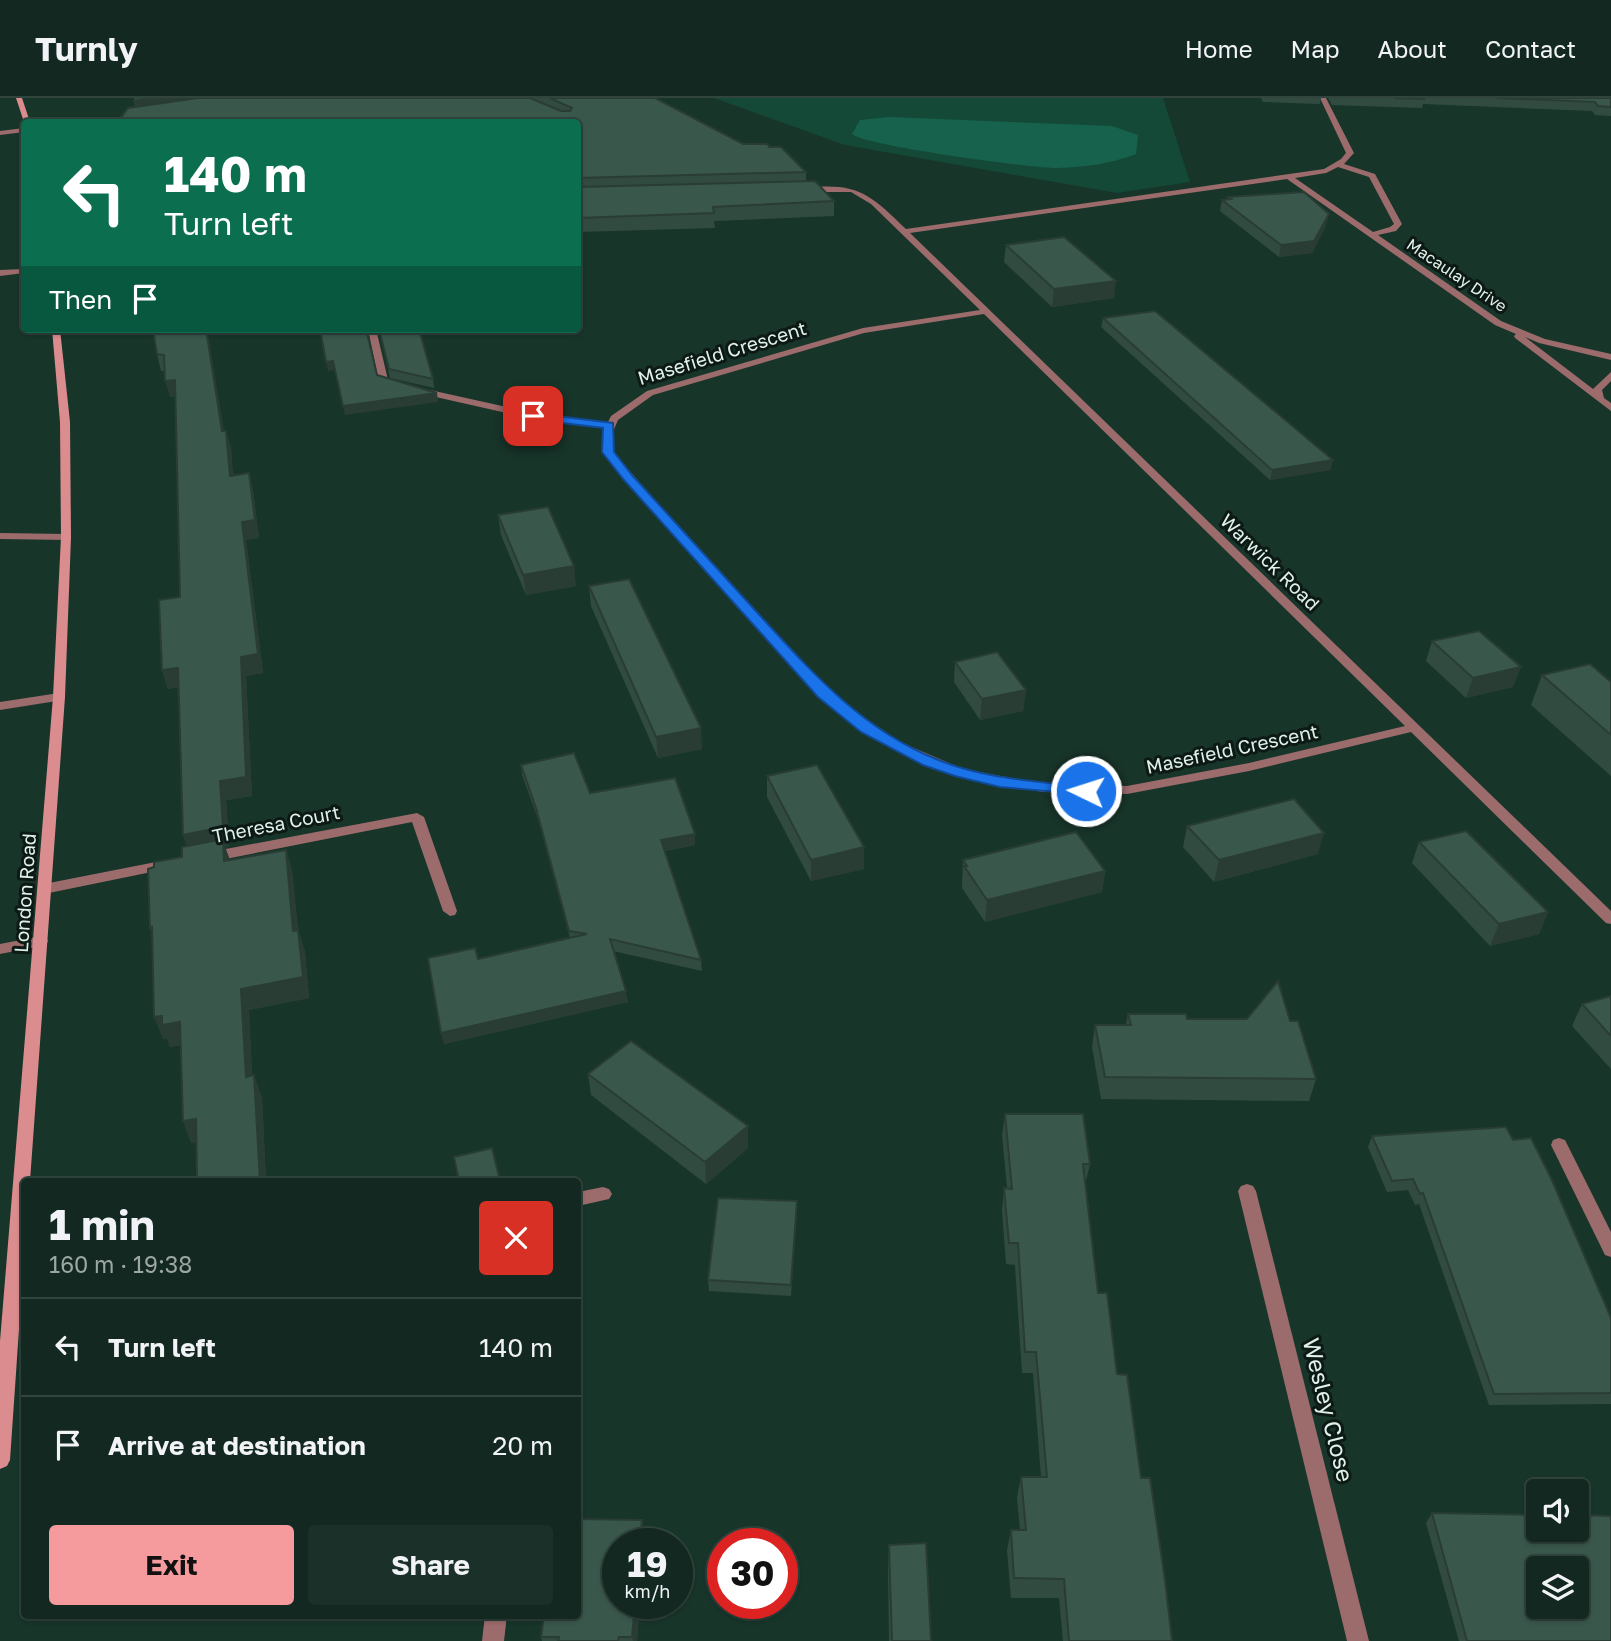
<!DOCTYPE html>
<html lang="en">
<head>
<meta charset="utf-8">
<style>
  :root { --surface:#122820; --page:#1b3029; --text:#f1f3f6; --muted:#9ca6a5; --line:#31443e; --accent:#f59b9e }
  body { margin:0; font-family:"Golos Text",sans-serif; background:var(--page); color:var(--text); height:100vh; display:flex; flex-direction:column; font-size:26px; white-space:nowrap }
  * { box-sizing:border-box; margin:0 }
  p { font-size:23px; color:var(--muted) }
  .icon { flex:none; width:38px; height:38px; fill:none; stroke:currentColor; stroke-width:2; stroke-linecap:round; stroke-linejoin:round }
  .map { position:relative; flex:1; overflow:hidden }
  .side { position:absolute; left:21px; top:1080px; width:560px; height:441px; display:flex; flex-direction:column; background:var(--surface); border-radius:7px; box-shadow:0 2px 5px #0004,0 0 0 2px var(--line) }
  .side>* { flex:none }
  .hud { position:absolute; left:21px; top:21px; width:560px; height:214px; border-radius:7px; box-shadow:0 2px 5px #0004,0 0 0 2px var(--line); background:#0b6e4f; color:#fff; overflow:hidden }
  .controls { position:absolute; left:1526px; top:1381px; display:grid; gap:14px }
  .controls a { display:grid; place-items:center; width:63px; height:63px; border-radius:7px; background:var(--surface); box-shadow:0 2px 5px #0004,0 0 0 2px var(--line); font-size:35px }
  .speed { position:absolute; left:602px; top:1430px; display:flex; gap:14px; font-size:35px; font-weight:700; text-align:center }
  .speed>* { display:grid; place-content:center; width:91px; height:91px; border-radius:50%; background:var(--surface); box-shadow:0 2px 5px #0004,0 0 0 2px var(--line); line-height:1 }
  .speed small { font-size:18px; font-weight:400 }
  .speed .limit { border:10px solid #d22; background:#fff; color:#111 }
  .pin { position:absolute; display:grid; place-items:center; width:60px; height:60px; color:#fff; margin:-30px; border-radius:14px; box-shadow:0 4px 10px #0006 }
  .me { position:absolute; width:77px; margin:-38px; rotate:274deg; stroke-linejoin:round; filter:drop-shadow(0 0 5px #0008) }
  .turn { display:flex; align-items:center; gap:24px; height:147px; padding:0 28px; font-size:32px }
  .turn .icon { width:91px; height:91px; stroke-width:2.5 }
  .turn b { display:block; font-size:49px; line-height:60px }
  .then { display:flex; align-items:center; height:66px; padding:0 28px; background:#0003; gap:14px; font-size:26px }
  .round { display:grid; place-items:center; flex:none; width:74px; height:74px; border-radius:7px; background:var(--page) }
  .summary { display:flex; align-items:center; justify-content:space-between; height:119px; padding:0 28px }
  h1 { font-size:42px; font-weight:700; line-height:52px }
  .primary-button { display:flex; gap:14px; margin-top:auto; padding:14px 28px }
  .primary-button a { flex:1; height:80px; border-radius:7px; background:var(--accent); color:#111; font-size:28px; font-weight:700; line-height:80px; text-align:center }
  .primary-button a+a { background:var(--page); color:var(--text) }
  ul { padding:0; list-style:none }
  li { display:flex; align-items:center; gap:21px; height:98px; padding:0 28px; border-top:2px solid var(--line) }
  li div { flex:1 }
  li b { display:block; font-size:26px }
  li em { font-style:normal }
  header { display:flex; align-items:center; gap:42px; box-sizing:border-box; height:98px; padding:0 35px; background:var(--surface); border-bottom:2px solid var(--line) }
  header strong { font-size:33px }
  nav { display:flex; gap:38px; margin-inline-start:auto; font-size:24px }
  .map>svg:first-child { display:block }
</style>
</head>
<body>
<header>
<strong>Turnly</strong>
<nav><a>Home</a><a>Map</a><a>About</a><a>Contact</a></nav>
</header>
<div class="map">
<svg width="1611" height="1543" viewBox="0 0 1611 1543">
  <rect width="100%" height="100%" fill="#18352a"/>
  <path fill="#144938" d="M714 0H1163L1190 84 1117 95 845 47Z"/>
  <path fill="#17624c" d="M889 19 1112 28 1138 37 1136 56C1110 66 1085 69 1057 70 1031 70 865 48 852 36L860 22Z"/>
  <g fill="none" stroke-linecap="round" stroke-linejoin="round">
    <g fill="#9c6b6c" fill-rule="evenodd">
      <path d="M24 30V34L0 37V33Z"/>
      <path d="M24 171V175L0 178V172Z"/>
      <path d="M368 231H376L388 282 401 285V289L379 284Z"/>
      <path d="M421 290 533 315 609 324 614 327 609 330 533 321 418 295 416 293Z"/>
      <path d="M0 435 66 436 71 439 66 442 0 441Z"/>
      <path d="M1559 1040 1565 1042 1611 1134V1159L1605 1157 1551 1047 1553 1042Z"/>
      <path d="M603 1089 609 1091 612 1096 609 1101 578 1108V1094Z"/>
    </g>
    <g fill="#9c6b6c" fill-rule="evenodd">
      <path d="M1320 0H1326L1354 55 1344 66 1375 76 1402 126 1396 133 1378 137 1501 223 1545 241 1611 256V262L1539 245 1525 239 1593 291 1611 274V283L1602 292 1604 300 1611 305V313L1515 240 1514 238 1516 236 1495 227 1287 81 910 135 1611 813V826L1606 825 1411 634 1249 673 1127 696 1043 694 955 678 890 650 838 616 697 463 603 354 602 336 611 318 647 293 863 230 980 212 871 106 851 94H805L801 92 802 90C857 84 868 94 906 131L1324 71 1341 61 1346 55ZM1338 69 1369 79 1394 126 1390 129 1373 134 1295 80 1326 75ZM984 216 1405 628 1249 665 1127 688 1043 686 963 671 900 644 846 610 705 459 613 354 612 336 618 322 653 297 864 235Z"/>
      <path d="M140 16 142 19 102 24H85Z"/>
      <path d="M417 715 424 719 457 813 455 817 450 818 443 813 412 724 210 764 203 759 210 754Z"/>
      <path d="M166 762 173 767 171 770 44 796 37 791 44 786Z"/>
      <path d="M41 838 46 839 48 843 46 847 0 856V846Z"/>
      <path d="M1247 1086 1253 1088 1256 1093 1369 1543H1347L1238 1093 1241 1088Z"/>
      <path d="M485 1517H507L504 1543H482Z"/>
    </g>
    <path fill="#9c6b6c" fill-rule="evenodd" d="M59 595 65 599 63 602 0 612V604Z"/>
    <g fill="#da8c8f" fill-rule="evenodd">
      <path d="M16 0H22L30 24H24Z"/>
      <path d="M52 231H60L70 324 71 439 65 599 30 1083H24V1159L10 1362 7 1368 0 1371V1243L53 599 61 439 60 324Z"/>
    </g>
  </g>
  <g fill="#324b41">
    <path d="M134 0H655L743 46 769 49 806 74V84L834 103V118L714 123 715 130 578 134V24L135 9Z"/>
    <path d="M1261 0H1321L1320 6 1263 4Z"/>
    <path d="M1328 0H1611V18L1595 17 1592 13 1423 6 1422 10 1332 7Z"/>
    <path d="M1228 99 1326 127 1312 155 1279 159 1220 113 1222 102H1227Z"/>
    <path d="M1006 147 1114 200 1052 209 1004 164Z"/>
    <path d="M1103 220 1333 362 1330 372 1270 382 1101 229Z"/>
    <path d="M153 231 224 333H226L231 350 233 377 249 375 253 392 259 440 246 442 263 575 246 578 252 698 226 702 229 748 225 749 230 762 286 752 292 773 298 832 305 854 309 900 249 912 252 977 262 999 266 1083H197L196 1044 191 1045 181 947 170 949 167 940 163 941 152 837 150 830 154 769 182 759 187 748 183 737 179 589 168 591 162 572 180 499 175 298 170 299 165 273H161L157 256Z"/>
    <path d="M379 231 433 281 434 290 390 280Z"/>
    <path d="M498 417 576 488 526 497 501 437Z"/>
    <path d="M589 488 702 651 658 660 591 508Z"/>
    <path d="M1432 543 1513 589 1466 600 1426 563Z"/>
    <path d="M955 564 1026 592 1023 613 980 622 954 584Z"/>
    <path d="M1542 577 1611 584V678L1531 607Z"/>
    <path d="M521 667 695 736V747L665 753 701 862 702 873 613 853 628 904 444 946 441 935 478 861 570 840 538 721 522 677Z"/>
    <path d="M767 678 864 749V771L811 783 767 699Z"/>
    <path d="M1187 728 1318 756 1214 784 1183 749Z"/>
    <path d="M1419 744 1548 814 1539 836 1490 848 1412 765Z"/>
    <path d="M963 762 1105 773 1102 794 985 824 962 790Z"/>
    <path d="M1611 898V971L1572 928 1582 906Z"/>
    <path d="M1128 916 1187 921 1290 923 1316 981 1309 1003 1101 1001 1092 949 1095 927H1126Z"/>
    <path d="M588 976 748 1028V1050L706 1086 591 997Z"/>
    <path d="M1005 1016 1090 1066 1085 1087 1098 1195 1141 1380 1172 1543H1063L1059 1500H1011L1007 1452 1011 1432H1020L1017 1399 1021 1379H1041L1033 1275H1022L1015 1167 1006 1166 1002 1112 1004 1090H1007L1002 1037Z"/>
    <path d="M1372 1038 1611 1220V1306L1489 1307 1419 1106 1415 1107 1408 1092 1387 1094 1368 1049Z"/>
    <path d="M797 1103 791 1198 709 1193 708 1182Z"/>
    <path d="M1432 1415 1611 1543H1459L1426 1425Z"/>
    <path d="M578 1421 642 1422 645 1446H618V1505H640L637 1543H542L541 1539 544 1517H578Z"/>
    <path d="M889 1447 931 1543H889L888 1474Z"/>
  </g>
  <g fill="#293d35">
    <path d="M146 0H253L136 15 133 2Z"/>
    <path d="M1329 116 1326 127 1312 155 1279 159 1281 147Z"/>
    <path d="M1116 183 1114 200 1052 209 1054 191Z"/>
    <path d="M206 231H207L227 350 222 333Z"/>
    <path d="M333 263 335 272 328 273 326 264Z"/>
    <path d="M175 282 179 298 170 299 165 283Z"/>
    <path d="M437 295 438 304 345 317 343 308Z"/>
    <path d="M226 333 231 350 234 395 230 378Z"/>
    <path d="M1333 362 1330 372 1270 382 1272 372Z"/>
    <path d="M249 375 253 392 259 440 246 442 263 575 246 578 252 698 226 702 229 748 225 749 230 762 231 785 189 756 183 737 220 683 241 559 242 424Z"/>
    <path d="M574 468 576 488 526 497 523 477Z"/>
    <path d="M1521 569 1513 589 1466 600 1473 580Z"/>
    <path d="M178 570 184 588 168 591 162 572Z"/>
    <path d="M1026 592 1023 613 980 622 982 601Z"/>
    <path d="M701 630 702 651 658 660 656 639Z"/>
    <path d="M1324 735 1318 756 1214 784 1219 762Z"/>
    <path d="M695 736V747L662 753 661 742Z"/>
    <path d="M864 749V771L811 783V762Z"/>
    <path d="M286 752 292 773 300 855 293 833Z"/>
    <path d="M1105 773 1102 794 985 824 987 802Z"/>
    <path d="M1548 814 1539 836 1490 848 1499 826Z"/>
    <path d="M298 832 305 854 309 900 249 912 253 1000 246 979 241 891Z"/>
    <path d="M626 893 628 904 444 946 441 935Z"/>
    <path d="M162 918 180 924 188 945 170 949 167 940 163 941 154 919Z"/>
    <path d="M254 977 262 999 266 1083H260Z"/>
    <path d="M196 1021 204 1042 191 1045 183 1023Z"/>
    <path d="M748 1028V1050L706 1086 705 1064Z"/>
    <path d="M797 1103V1114L791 1198V1187Z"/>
    <path d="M642 1422 645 1442V1446H640Z"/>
    <path d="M635 1505H640L637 1543H633L632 1539Z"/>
  </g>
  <g fill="#3a574c" stroke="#293d35" stroke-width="2" fill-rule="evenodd">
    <path d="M198 0H530L561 13H570L572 10 550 0H655L743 46H768L769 49H781L806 74 578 80V24H118L128 10Z"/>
    <path d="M1394 0H1424V1Z"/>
    <path d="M1497 0H1611V9L1598 8 1595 4Z"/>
    <path d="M815 83 834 103 713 109 714 115 578 120V89Z"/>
    <path d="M1304 94 1329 116 1314 143 1281 147 1222 102 1231 101 1228 99Z"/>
    <path d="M1064 139 1116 183 1054 191 1006 147Z"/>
    <path d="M1155 213 1333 362 1272 372 1103 220Z"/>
    <path d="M153 231H206L222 333H226L230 378 249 375 255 422 242 424 258 556 241 559 246 679 220 683 223 729 183 737 178 570 162 572 159 502 180 499 175 282 165 283 164 257 157 256Z"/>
    <path d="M320 231H366L377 277 437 295 343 308 333 263 326 264Z"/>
    <path d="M379 231H419L433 281 389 271Z"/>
    <path d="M548 409 574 468 523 477 498 417Z"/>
    <path d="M629 481 701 630 656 639 589 488Z"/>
    <path d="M1479 533 1521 569 1473 580 1432 543Z"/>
    <path d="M997 554 1026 592 982 601 955 564Z"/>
    <path d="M1590 566 1611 584V637L1542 577Z"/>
    <path d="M574 655 590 695 675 680 695 736 661 742 701 862 610 841 626 893 441 935 428 860 475 850 478 861 587 836 569 833 536 710 521 667Z"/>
    <path d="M817 667 864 749 811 762 767 678Z"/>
    <path d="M1294 701 1324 735 1219 762 1187 728Z"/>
    <path d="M1466 733 1548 814 1499 826 1419 744Z"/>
    <path d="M1076 734 1105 773 987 802 964 768H967L963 762Z"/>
    <path d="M223 741 224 763 286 752 293 833 298 832 303 879 241 891 246 979 254 977 260 1083H197L196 1021 183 1023 180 924 162 927V918L154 919 152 829 150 830 148 771 154 769V764L182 759V749Z"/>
    <path d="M1278 883 1290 923H1298L1316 981 1105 979 1095 927H1131L1128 916H1186L1187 921H1247Z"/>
    <path d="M1611 898V938L1582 906Z"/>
    <path d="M631 943 748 1028 705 1064 588 976Z"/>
    <path d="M1005 1016H1083L1090 1066H1083L1098 1195H1107L1117 1276 1127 1277 1141 1380H1150L1165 1482 1172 1543H1069L1064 1481 1014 1480 1011 1432H1026L1021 1379H1047L1036 1254H1025L1018 1145H1009L1004 1090 1012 1091Z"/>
    <path d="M1506 1029 1513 1042 1531 1040 1551 1080 1611 1220V1295L1494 1296 1423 1095 1420 1096 1413 1081 1392 1083 1372 1038Z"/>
    <path d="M492 1050 500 1083H459L454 1059Z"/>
    <path d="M718 1100 797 1103 791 1187 708 1182Z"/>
    <path d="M1432 1415 1538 1417V1432H1577V1417L1611 1418V1543H1467ZM1538 1470H1577V1508H1538Z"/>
    <path d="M578 1421 642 1422 640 1446H618V1505H635L632 1539H619L618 1543H558L559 1539H541L544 1517H578Z"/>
    <path d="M926 1445 931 1543H892L889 1447Z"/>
  </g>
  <path fill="#1a73e8" stroke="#114b97" stroke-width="2" d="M533 315 613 325 614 354 632 377C673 422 713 466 754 511 808 570 859 630 936 661 984 681 1035 683 1086 689L1092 690V697L1000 689 955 678 923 667 861 634 818 599 624 382 602 354 603 330 529 321 527 318Z"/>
  <g text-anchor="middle" stroke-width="6" stroke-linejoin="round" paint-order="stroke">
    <g font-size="16" fill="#e0f1ea" stroke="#0d1915">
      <text transform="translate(1457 177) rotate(34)" y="6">Macaulay Drive</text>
    </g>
    <g font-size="19" fill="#e0f1ea" stroke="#0d1915">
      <text transform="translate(722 255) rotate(-17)" y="7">Masefield Crescent</text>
      <text transform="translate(1270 464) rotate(44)" y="7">Warwick Road</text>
      <text transform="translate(1232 651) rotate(-12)" y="7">Masefield Crescent</text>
      <text transform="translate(276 726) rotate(-11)" y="7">Theresa Court</text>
      <text transform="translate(25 795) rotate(-86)" y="7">London Road</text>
    </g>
    <g font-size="23" fill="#e0f1ea" stroke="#0d1915">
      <text transform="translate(1328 1312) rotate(76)" y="8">Wesley Close</text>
    </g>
  </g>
</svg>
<div class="controls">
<a><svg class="icon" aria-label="sound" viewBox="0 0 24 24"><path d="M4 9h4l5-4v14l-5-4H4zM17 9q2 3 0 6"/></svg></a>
<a><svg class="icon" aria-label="layers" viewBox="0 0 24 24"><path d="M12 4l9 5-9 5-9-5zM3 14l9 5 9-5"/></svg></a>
</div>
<div class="speed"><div>19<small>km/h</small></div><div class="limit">30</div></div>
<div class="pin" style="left:533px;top:318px;background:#d93025"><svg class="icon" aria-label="arrive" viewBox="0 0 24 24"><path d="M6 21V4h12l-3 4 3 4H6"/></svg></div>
<svg class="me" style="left:1086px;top:693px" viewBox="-20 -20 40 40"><circle r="17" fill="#1a73e8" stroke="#fff" stroke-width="3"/><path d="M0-11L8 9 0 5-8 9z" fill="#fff"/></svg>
<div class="hud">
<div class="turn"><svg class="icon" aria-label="left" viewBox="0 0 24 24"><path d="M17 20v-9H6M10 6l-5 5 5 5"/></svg><div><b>140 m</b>Turn left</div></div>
<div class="then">Then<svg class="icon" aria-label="arrive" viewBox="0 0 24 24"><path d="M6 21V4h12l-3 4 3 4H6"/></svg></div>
</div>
<section class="side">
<div class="summary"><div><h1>1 min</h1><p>160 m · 19:38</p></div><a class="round" style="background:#d93025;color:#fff"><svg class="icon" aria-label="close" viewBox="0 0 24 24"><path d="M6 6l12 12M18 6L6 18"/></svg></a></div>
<ul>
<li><svg class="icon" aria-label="left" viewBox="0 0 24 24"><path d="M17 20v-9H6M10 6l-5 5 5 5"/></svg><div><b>Turn left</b></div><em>140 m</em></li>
<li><svg class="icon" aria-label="arrive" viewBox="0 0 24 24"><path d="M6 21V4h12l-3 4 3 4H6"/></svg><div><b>Arrive at destination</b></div><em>20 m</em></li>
</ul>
<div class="primary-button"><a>Exit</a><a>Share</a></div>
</section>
</div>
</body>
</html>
